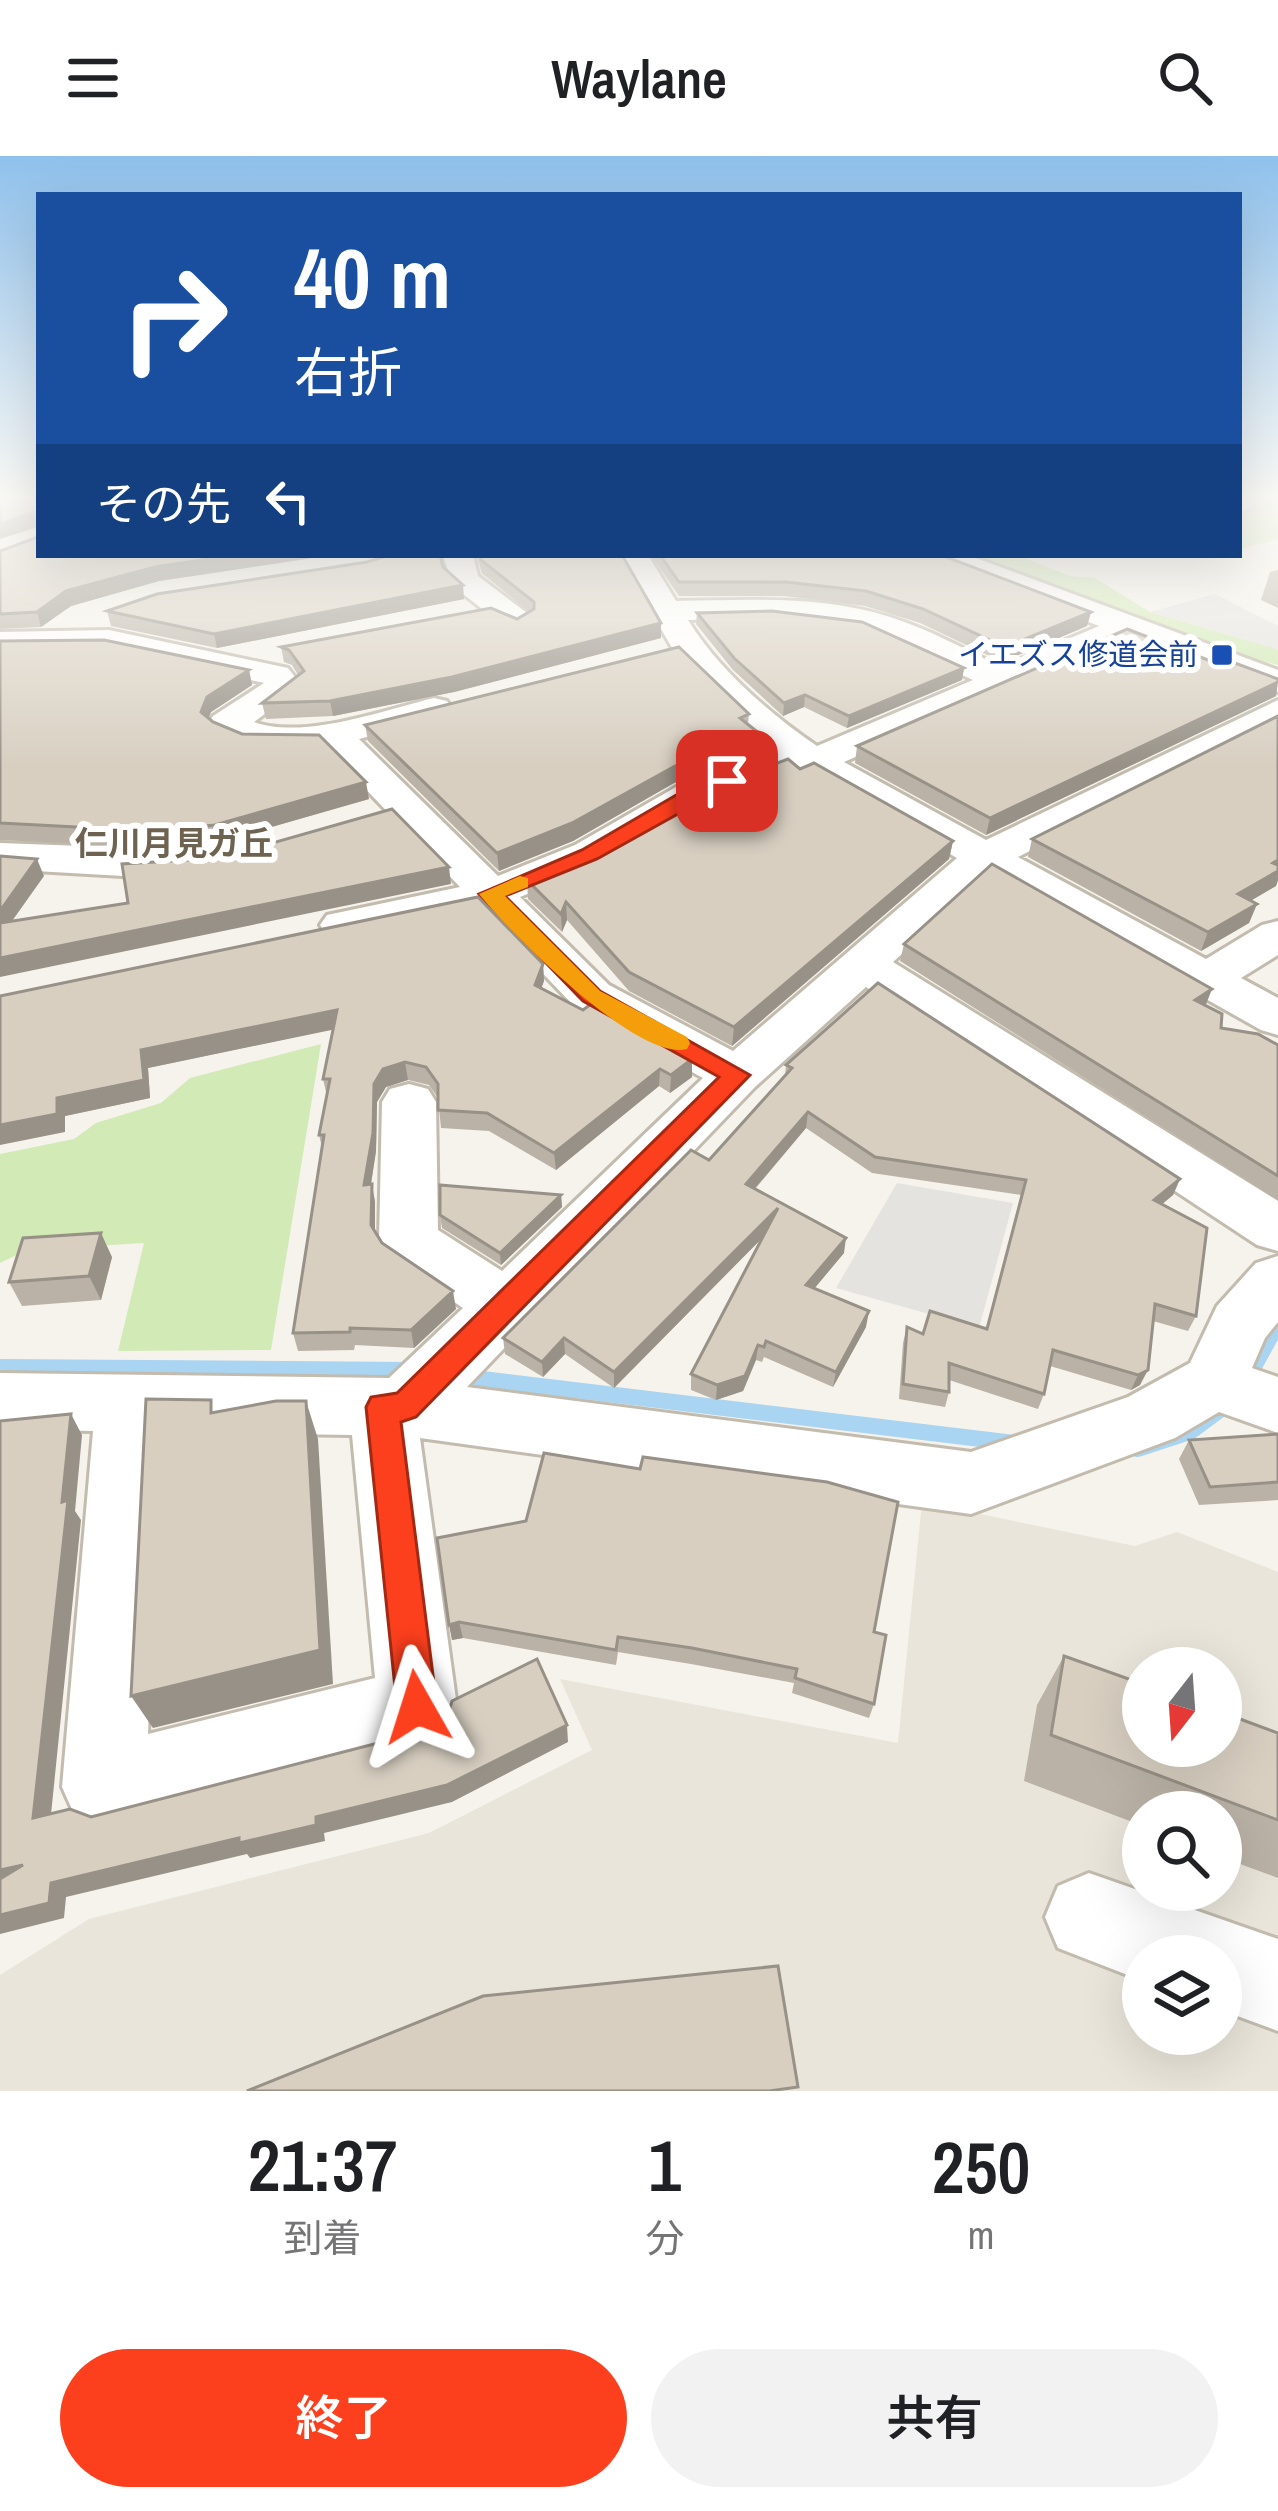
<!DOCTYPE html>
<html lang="ja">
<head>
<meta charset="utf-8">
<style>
  :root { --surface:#fff; --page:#f2f2f2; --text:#202124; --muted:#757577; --accent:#fc3f1d }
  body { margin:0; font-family:"Archivo Narrow","Noto Sans JP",sans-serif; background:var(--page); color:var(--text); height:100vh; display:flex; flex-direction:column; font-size:45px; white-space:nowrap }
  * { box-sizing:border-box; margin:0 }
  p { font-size:39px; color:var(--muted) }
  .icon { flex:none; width:66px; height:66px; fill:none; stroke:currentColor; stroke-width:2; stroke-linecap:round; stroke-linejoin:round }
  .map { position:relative; height:1935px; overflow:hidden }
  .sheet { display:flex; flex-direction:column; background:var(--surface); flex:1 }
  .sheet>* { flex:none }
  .banner { position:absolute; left:36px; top:36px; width:1206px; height:366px; border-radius:0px; box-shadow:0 12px 48px #0002; background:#1a4fa0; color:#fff; overflow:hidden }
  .needle { width:78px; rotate:197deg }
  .fabs { position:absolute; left:1122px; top:1491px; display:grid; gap:24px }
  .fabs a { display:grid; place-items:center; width:120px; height:120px; border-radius:50%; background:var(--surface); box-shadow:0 12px 48px #0002; font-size:60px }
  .pin { position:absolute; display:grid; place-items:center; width:102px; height:102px; color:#fff; margin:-51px; border-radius:24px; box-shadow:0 6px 18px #0006 }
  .me { position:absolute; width:132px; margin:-66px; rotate:354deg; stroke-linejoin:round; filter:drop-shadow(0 0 9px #0008) }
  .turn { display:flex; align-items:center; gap:42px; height:252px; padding:0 60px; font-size:54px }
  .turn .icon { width:156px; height:156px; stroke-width:2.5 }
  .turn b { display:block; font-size:84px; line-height:102px }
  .then { display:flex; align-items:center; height:114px; padding:0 60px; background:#0003; gap:24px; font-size:45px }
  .eta { display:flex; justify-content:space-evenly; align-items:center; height:204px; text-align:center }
  .eta b { font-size:72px; font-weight:600; line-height:84px }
  .action { display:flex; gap:24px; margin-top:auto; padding:24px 60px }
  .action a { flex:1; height:138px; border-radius:72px; background:var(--accent); color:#fff; font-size:48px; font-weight:600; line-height:138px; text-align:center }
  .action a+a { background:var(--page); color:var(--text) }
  header { display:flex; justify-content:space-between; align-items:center; height:156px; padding:0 60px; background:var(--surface); font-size:54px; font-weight:600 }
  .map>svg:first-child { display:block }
</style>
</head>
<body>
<header><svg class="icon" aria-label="menu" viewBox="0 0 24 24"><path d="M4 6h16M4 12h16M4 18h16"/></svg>Waylane<svg class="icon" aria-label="search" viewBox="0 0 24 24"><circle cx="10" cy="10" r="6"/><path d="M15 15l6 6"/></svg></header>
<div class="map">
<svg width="1278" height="1935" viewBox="0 0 1278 1935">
  <rect width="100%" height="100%" fill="#f6f3ec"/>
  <path fill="#eae5da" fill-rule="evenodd" d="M922 1346 1135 1390 1177 1376 1278 1416V1935H0V1819L89 1763 429 1677 592 1594 560 1523 898 1587ZM1143 1512H1221V1590H1143ZM1143 1656H1221V1734H1143ZM1143 1800H1221V1878H1143Z"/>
  <g fill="#d2eab5">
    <path d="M1266 341H1278V383L1239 393V359L1248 358Z"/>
    <path d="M949 399H1017L1070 420 1095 422 1150 456 1278 493V509L1197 488Z"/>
    <path d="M321 888 271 1194 118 1195 144 1087 27 1094 0 1107V998L74 983 96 967 161 947 190 922Z"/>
  </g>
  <g fill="#e5e3e0">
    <path d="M1215 438 1278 470V493L1150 456Z"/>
    <path d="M897 1027 1013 1047 979 1172 836 1132Z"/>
  </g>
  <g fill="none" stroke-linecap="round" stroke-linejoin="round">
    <g stroke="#a9d4f2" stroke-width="16">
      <path d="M0 1211 413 1214"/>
      <path d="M458 1220 1014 1287"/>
      <path d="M1246 1225 1278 1167"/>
      <path d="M1138 1293 1190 1276 1233 1244"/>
    </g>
    <g stroke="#c2bbae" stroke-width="6">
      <g id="street">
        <path d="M1239 341H1265L1239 359Z"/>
        <path d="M443 399H473L478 420 527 457 532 464 527 471H505L453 430Z"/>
        <path d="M618 399H648L676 445C749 444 820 439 890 461 929 473 965 494 1002 511L1099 470 931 405 926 399H968L1278 514V536L1128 481 844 606 986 684 1278 544V569L1018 701 1206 803 1262 769 1278 765V799L1241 822 1278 842V879L1261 874 988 720 893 806 1278 1045V1095L1257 1089 866 831 755 931 467 1231 971 1296 1128 1241 1190 1207 1217 1150 1256 1107 1278 1100V1166L1265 1182 1252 1212 1278 1221V1277L1219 1256 1175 1282 971 1358 420 1282 457 1551 445 1579 417 1591 104 1673 75 1660 62 1631 93 1275 0 1273V1217L389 1222 463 1152 388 1101 379 1085 382 946 390 933 409 928 428 933 436 946 438 1074 502 1115 703 922 575 851 481 753 343 783 327 779 320 769 327 759 460 731 324 590C288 592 233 600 208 568L213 560 264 527 109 494 0 496V476L109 474 288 512 302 530 254 566C303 584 384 554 434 542L447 545 452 553 447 561 359 583 498 720 575 689 676 631 774 594 675 497ZM771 462 862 473 973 524 817 590C770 558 718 513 688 464ZM798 611 957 702 733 895 609 829 520 741 605 707 704 647ZM160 1276 352 1279 375 1522 148 1578Z"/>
        <path d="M0 687 220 695 226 704 220 713 158 722 0 713Z"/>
        <path d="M1089 1717 1278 1783V1875L1221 1854V1800H1143V1825L1058 1792 1045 1761 1058 1730Z"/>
      </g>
    </g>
    <use href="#street" fill="#fff" fill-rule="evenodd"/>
  </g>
  <g fill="#bab2a6">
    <path d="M0 341H39V399H332L159 425 71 450 41 471 0 473V395L38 381 39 371 0 383Z"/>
    <path d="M477 399H622L661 482 454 536 333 560 266 563 262 547 298 519 292 509 284 506 281 491 517 463 529 456 482 417Z"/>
    <path d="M651 399H941L1091 456 1087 470 1002 506 920 467 865 450 784 440H679Z"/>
    <path d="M367 406 443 411 464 443 217 492 111 470 107 455Z"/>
    <path d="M1278 414V452L1261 444 1270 416Z"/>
    <path d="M697 457 964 512 962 524 847 572 804 551 783 560 733 514 696 468Z"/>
    <path d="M0 485 249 514 252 529 211 556 208 562 213 566 369 643 219 686 158 692 0 684Z"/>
    <path d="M1208 504 1278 523 1276 540 986 679 855 607 857 590Z"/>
    <path d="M749 558 748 568 758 595 674 627 573 685 499 715 368 585 365 569Z"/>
    <path d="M1278 560V724L1276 730 1250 745 1257 748 1249 767 1201 795 1028 701 1032 683Z"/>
    <path d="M800 613 953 685 949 703 732 890 629 835 567 764 562 776 528 743 527 724Z"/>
    <path d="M904 788 1205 849 1221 872 1278 889V1044L900 805Z"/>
    <path d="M543 808 544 825 541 832 692 921 670 937 659 930 556 1014 489 975 441 972 438 942 429 929 408 924 386 931 377 946 376 995 371 1028 375 1046V1076L382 1087 456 1153 414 1192 355 1189 354 1194 298 1195 293 1177 322 991 319 979 327 940 323 923 333 873 148 912 150 942 65 960V976L0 840Z"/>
    <path d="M786 909 1180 1023 1173 1039 1162 1048 1196 1160 1188 1175 1153 1165 1140 1229 1131 1234 1050 1210 1044 1238 1038 1253 949 1224V1236L945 1251 899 1243 903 1187 907 1171 923 1178 986 1173 1021 1039 872 1017 806 972 755 1033 844 1097 814 1132 866 1171 833 1231 764 1201 762 1206 756 1204 743 1235 716 1244 691 1234V1218L763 1081 614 1232 565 1198 543 1221 505 1198 503 1182 709 1004 785 920Z"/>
    <path d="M561 1039 562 1051 501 1109 442 1072 440 1059Z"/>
    <path d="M112 1101 101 1144 22 1150 9 1126Z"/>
    <path d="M1278 1278V1344L1199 1349 1179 1303 1189 1284Z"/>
    <path d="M437 1382 874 1476V1548L869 1562 792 1537 794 1527 691 1508 618 1496 616 1509 463 1482 452 1484Z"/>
    <path d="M1064 1500 1278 1577V1722L1221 1701V1656H1143V1670L1024 1625 1037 1549Z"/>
  </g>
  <g fill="#979187">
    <path d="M33 356 38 370 0 383V368Z"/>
    <path d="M235 399H332L159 425 71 450 41 471 37 456 66 435 155 411Z"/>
    <path d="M463 429 464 443 217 492 214 478Z"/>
    <path d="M1091 456 1087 470 1002 506 1005 491Z"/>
    <path d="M661 467V482L454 536 333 560 330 545Z"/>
    <path d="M964 512 962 524 847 572 849 560Z"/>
    <path d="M249 514 252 529 211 556 205 571 201 556 207 541Z"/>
    <path d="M1278 526 1276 540 986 679 990 662Z"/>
    <path d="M805 539 804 551 783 560 784 547Z"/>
    <path d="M760 578 758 595 674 627 573 685 499 715 497 697 675 610Z"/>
    <path d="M366 626 369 643 219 686 215 669Z"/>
    <path d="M953 685 949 703 732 890 734 871Z"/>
    <path d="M37 703 44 720 0 782V755Z"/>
    <path d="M1278 704V724L1276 730 1230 757 1238 738Z"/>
    <path d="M449 711 451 728 0 821V802Z"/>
    <path d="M566 746 567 764 562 776 561 758Z"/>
    <path d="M1257 748 1249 767 1201 795 1208 776Z"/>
    <path d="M543 808 544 825 536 847 535 829Z"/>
    <path d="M1212 833 1205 851 1195 844Z"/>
    <path d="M337 854 341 872 148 912 150 942 65 960V976L0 989V969L57 942 141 894Z"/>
    <path d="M692 903V921L670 937 671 919Z"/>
    <path d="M405 906 408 924 386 931 377 946 376 995 368 1047 364 1029 374 928 383 913Z"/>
    <path d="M660 913 659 930 556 1014 554 997Z"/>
    <path d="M808 956 806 972 745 1044 746 1028Z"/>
    <path d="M1180 1023 1173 1039 1148 1060 1154 1044Z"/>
    <path d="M372 1028 375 1046V1087L371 1069Z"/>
    <path d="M561 1039 562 1051 501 1109 500 1097Z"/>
    <path d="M778 1052 776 1068 614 1232V1216Z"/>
    <path d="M101 1077 112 1101 101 1144 89 1120Z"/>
    <path d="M846 1082 844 1097 804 1145 806 1129Z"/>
    <path d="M453 1135 456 1153 414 1192 411 1174Z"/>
    <path d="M869 1155 866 1171 833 1231 836 1216Z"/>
    <path d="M564 1182 565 1198 543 1221 542 1206Z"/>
    <path d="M758 1189 756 1204 743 1235 716 1244 717 1229Z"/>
    <path d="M1148 1214 1140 1229 1131 1234 1138 1219Z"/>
    <path d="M306 1245 318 1283 333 1528 153 1572 131 1540Z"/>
    <path d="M71 1258 82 1279 75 1355 81 1364 49 1678 33 1662Z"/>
    <path d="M459 1466 463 1482 452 1484 449 1469Z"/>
    <path d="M567 1569 568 1586 452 1646 324 1677 325 1685 250 1702 247 1698 66 1741 64 1762 0 1778V1759L51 1727 316 1661Z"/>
    <path d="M23 1709 0 1733V1714Z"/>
  </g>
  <g fill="#d8cfc1" stroke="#979187" stroke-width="3">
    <path d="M0 341H39V360L33 356 0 368Z"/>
    <path d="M39 368V399H235L155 411 66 435 37 456 0 458V395L38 381Z"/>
    <path d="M390 399H440L443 411 463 429 214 478 107 455 157 438 367 406Z"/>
    <path d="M480 399H622L661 467 452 521 330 545 262 547 304 515 289 494 281 491 491 452 517 463 534 453V446L481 404Z"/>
    <path d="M660 399H941L1091 456 1005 491 923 453 866 435 786 426H679Z"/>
    <path d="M772 455 862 466 964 512 849 560 805 539 784 547 734 502 697 457Z"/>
    <path d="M1127 473 1208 504 1216 500 1278 523V526L990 662 857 590Z"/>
    <path d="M104 484 249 514 207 541 201 556 213 566 242 578 319 579 366 626 215 669 153 675 0 667V485Z"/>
    <path d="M679 491 749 558 740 562 760 578 675 610 572 667 497 697 365 569Z"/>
    <path d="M1278 560V704L1273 707 1278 709V715L1238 738 1257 748 1208 776 1032 683Z"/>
    <path d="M788 603 800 613 814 607 953 685 734 871 629 816 566 746 561 758 527 724 607 693 707 634Z"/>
    <path d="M392 653 449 711 0 802V767L128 747 122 708 220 702Z"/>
    <path d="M0 700 37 703 0 755Z"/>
    <path d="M992 708 1212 833 1195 844 1222 858 1221 872 1258 878 1278 889V1020L904 788Z"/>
    <path d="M478 741 543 808 535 829 583 854 591 848 692 903 671 919 660 913 554 997 487 957 438 954V928L426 911 405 906 383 913 374 928 373 977 364 1029 372 1028 371 1069 382 1087 453 1135 411 1174 350 1172V1176L293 1177 324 979H319L330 923H323L337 854 141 894 144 924 57 942V958L0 969V840Z"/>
    <path d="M878 827 1180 1023 1154 1044 1207 1072 1196 1160 1155 1148 1148 1214 1138 1219 1053 1194 1044 1238 949 1207V1236L903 1228 907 1171 923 1178 930 1155 987 1173 1026 1024 875 1001 808 956 746 1028 846 1082 806 1129 869 1155 836 1216 766 1185 764 1191 758 1189 745 1220 717 1229 691 1218 778 1052 614 1216 564 1182 542 1206 503 1182 691 994 709 1004 792 912 786 909Z"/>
    <path d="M440 1029 561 1039 500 1097 440 1059Z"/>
    <path d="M101 1077 89 1120 9 1126 23 1082Z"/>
    <path d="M146 1243 211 1244V1257L276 1245H306L320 1494 131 1540Z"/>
    <path d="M71 1258 62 1346 68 1344 33 1662 70 1653 91 1661 413 1578 447 1563 452 1545 537 1503 567 1569 447 1629 316 1661V1669L239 1687V1682L51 1727 49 1747 0 1759V1723L23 1709 0 1714V1265Z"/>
    <path d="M1278 1278V1326L1210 1331 1189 1284Z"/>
    <path d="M544 1297 640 1313 643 1301 827 1326 898 1346 874 1476 886 1479 874 1548 795 1522 797 1513 692 1492 618 1481 616 1494 459 1466 449 1469 437 1382 526 1365Z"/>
    <path d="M1064 1500 1143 1528V1590H1221V1556L1278 1577V1664L1051 1579Z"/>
    <path d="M778 1810 798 1931 769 1935H247L483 1840Z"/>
  </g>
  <linearGradient id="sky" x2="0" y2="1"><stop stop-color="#8fc1ec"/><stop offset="0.56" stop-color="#fbfaf6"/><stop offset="1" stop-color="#fbfaf6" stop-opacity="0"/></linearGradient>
  <rect width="1278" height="611" fill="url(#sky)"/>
  <path fill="#fc3f1d" stroke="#a42913" stroke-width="3" d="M720 621 737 625 597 703 505 740 600 835 750 919 416 1261 401 1266 437 1551 432 1565 417 1571 403 1565 397 1551 366 1251 371 1241 397 1237 719 921 583 845 479 738 582 694 683 635Z"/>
  <path fill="#f59e0b" d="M520 720 528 722V731L505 740 600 835 687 881 690 887 687 893C637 906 510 776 479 738Z"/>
  <rect fill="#1a4fb4" stroke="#fff" stroke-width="4.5" x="1210" y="487" width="24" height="24" rx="6"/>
  <g text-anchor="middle" stroke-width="12" stroke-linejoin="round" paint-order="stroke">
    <g font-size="30" fill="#164399" stroke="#fff" text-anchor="end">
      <text x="1198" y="509">イエズス修道会前</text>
    </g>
    <g font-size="33" font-weight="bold" fill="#6e6250" stroke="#fff">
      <text x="174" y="699">仁川月見ガ丘</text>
    </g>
  </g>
</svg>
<div class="fabs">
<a><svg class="needle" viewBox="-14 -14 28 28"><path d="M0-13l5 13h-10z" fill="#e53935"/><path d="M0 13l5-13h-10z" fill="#757577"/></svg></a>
<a><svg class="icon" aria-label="search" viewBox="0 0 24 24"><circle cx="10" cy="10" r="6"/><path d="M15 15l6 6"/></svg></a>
<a><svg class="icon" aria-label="layers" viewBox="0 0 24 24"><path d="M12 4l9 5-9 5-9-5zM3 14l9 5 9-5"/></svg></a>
</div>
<div class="pin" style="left:727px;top:625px;background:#d93025"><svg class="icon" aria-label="arrive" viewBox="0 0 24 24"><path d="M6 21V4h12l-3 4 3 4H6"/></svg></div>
<svg class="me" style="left:417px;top:1551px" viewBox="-20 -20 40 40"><path d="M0-17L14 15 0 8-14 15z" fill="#fc3f1d" stroke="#fff" stroke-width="4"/></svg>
<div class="banner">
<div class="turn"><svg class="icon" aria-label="right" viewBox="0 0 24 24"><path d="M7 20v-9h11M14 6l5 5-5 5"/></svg><div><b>40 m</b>右折</div></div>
<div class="then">その先<svg class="icon" aria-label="left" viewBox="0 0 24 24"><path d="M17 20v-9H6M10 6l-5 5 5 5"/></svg></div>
</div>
</div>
<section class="sheet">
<div class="eta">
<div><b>21:37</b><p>到着</p></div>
<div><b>1</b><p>分</p></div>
<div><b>250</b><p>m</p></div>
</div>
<div class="action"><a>終了</a><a>共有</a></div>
</section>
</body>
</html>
